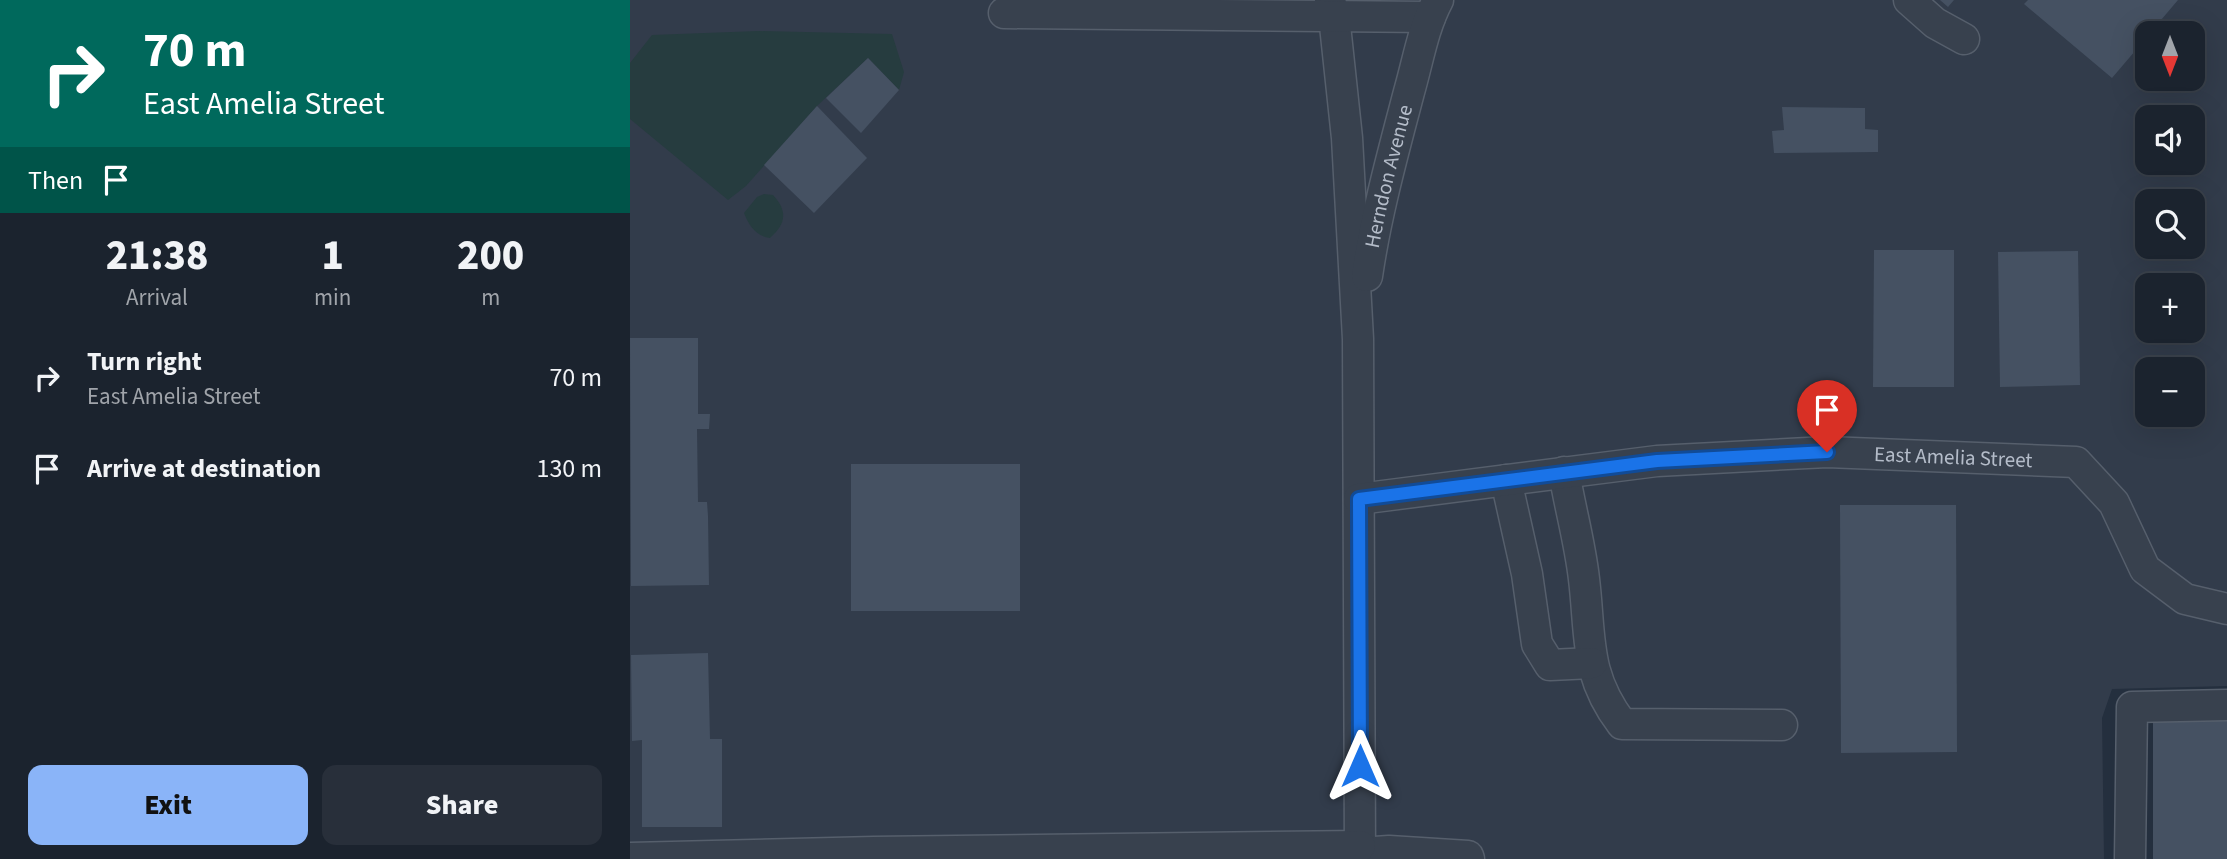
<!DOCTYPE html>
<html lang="en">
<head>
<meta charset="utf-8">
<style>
  :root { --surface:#1b232e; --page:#282f3a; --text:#f1f3f6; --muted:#a0a4aa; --line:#39404a; --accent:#8ab4f8 }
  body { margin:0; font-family:"Source Sans 3",sans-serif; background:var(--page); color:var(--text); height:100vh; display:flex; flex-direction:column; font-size:26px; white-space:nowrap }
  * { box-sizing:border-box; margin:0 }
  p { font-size:23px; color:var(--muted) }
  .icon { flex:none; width:38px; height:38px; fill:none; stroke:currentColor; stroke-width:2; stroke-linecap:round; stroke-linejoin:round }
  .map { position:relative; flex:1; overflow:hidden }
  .details { display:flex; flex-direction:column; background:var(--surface); width:630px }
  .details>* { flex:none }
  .top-card { background:#00695c; color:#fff; overflow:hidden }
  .needle { width:46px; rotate:180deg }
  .fabs { position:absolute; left:1505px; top:21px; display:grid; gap:14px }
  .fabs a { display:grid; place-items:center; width:70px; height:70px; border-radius:14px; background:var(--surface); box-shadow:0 7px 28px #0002,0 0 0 2px var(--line); font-size:35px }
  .pin { position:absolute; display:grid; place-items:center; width:60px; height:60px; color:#fff; margin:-72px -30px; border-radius:50% 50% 50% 0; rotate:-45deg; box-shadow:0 0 7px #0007 }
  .pin .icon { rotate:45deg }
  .me { position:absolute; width:77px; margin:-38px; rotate:0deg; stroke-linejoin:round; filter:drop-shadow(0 0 5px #0008) }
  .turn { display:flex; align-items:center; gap:24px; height:147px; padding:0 28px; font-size:32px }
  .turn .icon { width:91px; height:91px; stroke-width:2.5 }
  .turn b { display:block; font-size:49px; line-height:60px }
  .then { display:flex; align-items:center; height:66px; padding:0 28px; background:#0003; gap:14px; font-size:26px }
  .eta { display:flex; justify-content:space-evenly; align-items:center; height:119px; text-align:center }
  .eta b { font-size:42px; font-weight:800; line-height:49px }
  .primary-button { display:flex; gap:14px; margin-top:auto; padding:14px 28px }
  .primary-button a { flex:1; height:80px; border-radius:14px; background:var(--accent); color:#111; font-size:28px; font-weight:800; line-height:80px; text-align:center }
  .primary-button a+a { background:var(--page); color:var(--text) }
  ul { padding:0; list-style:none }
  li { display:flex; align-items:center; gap:21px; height:91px; padding:0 28px }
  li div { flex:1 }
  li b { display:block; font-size:26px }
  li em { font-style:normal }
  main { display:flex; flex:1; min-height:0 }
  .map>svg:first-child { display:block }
</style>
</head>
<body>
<main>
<section class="details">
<div class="top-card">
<div class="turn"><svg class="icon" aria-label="right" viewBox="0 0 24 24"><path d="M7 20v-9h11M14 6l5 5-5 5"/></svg><div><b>70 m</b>East Amelia Street</div></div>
<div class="then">Then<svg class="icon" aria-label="arrive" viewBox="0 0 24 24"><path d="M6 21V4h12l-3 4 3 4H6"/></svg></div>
</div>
<div class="eta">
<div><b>21:38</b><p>Arrival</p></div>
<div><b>1</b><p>min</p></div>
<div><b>200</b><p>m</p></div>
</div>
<ul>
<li><svg class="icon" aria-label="right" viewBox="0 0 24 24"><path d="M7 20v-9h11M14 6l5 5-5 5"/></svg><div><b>Turn right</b><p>East Amelia Street</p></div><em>70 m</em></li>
<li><svg class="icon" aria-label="arrive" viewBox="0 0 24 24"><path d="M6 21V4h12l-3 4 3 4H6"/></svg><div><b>Arrive at destination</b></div><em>130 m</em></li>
</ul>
<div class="primary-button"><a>Exit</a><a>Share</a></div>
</section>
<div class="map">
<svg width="1597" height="859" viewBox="0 0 1597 859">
  <rect width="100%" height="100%" fill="#242f3e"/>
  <path fill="#323c4b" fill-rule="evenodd" d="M0 0H1597V686L1482 689 1472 718 1474 859H0ZM1517 33H1563V79H1517ZM1517 117H1563V163H1517ZM1517 201H1563V247H1517ZM1517 285H1563V331H1517ZM1517 369H1563V415H1517Z"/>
  <g fill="#263c3f">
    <path d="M128 31 262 34 274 72 269 90 238 58 187 106 116 186 98 200 0 119V63L22 35Z"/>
    <path d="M134 194 143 195C158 211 156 224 140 238 126 236 119 226 114 213L127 197Z"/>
  </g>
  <g fill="#455162">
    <path d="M1310 0H1324L1318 7Z"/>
    <path d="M1398 0H1548L1520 33H1517V37L1482 78 1394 4Z"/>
    <path d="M238 58 269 90 231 133 196 98Z"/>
    <path d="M187 106 237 158 184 213 134 165Z"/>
    <path d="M1152 107 1235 108V129L1248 130V152L1144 153 1142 131 1154 130Z"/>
    <path d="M1244 250H1324V387H1243Z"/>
    <path d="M1448 251 1450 385 1370 387 1368 252Z"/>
    <path d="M0 338H68V414H80L79 429H67L68 502H77L78 516 79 585 1 586Z"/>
    <rect x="221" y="464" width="169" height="147"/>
    <path d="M1210 505H1326L1327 752 1211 753Z"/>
    <path d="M78 653 80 739H92V827H12V740L2 741 1 655Z"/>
    <rect x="1523" y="717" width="74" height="142"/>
  </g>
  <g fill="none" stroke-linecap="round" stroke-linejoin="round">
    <g stroke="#565f6c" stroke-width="33">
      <g id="minor">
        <path d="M700 0 704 16 717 138 728 339 730 859"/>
        <path d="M1279 0 1305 23 1334 39"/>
        <path d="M374 13 800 17"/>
        <path id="s1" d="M737 276C746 214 763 153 779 92 788 61 793 28 808 0"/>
        <path d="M934 472C940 508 950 543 954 579 961 637 954 674 992 724L1152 725"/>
        <path d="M876 480 897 574 907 644 920 665 962 663"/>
        <path id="s2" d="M729 499 1027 461 1197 452 1446 462 1484 503 1515 569 1555 599 1597 609"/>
        <path d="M730 853 759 851 838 856 839 859"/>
        <path d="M0 858 244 852 730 846"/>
        <path d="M1500 859 1502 707 1597 705"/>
      </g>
    </g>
    <use href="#minor" stroke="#38414e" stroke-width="30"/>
  </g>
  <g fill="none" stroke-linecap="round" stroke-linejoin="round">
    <g stroke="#114b97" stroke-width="18">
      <path id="route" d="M730 766 729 499 1027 461 1197 452"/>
    </g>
    <use href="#route" stroke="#1a73e8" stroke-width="12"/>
  </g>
  <g text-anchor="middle" stroke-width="7" stroke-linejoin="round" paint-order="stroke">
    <g font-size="21" fill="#b4bcc9" stroke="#1d2633">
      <text dy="7" stroke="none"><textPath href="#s1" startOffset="102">Herndon Avenue</textPath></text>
      <text dy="7" stroke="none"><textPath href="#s2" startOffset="597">East Amelia Street</textPath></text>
    </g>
  </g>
</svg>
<div class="fabs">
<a><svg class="needle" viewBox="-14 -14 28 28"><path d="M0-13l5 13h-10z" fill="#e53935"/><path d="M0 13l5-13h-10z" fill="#a0a4aa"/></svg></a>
<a><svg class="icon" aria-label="sound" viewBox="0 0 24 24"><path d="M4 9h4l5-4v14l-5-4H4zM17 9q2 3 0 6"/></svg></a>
<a><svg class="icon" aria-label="search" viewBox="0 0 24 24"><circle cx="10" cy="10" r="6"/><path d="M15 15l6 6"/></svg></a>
<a>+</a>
<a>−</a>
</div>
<div class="pin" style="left:1197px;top:452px;background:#d93025"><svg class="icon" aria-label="arrive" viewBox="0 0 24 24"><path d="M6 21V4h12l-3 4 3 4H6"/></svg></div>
<svg class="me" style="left:730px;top:766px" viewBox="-20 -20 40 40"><path d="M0-17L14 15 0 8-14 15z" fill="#1a73e8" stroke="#fff" stroke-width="4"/></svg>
</div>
</main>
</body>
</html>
